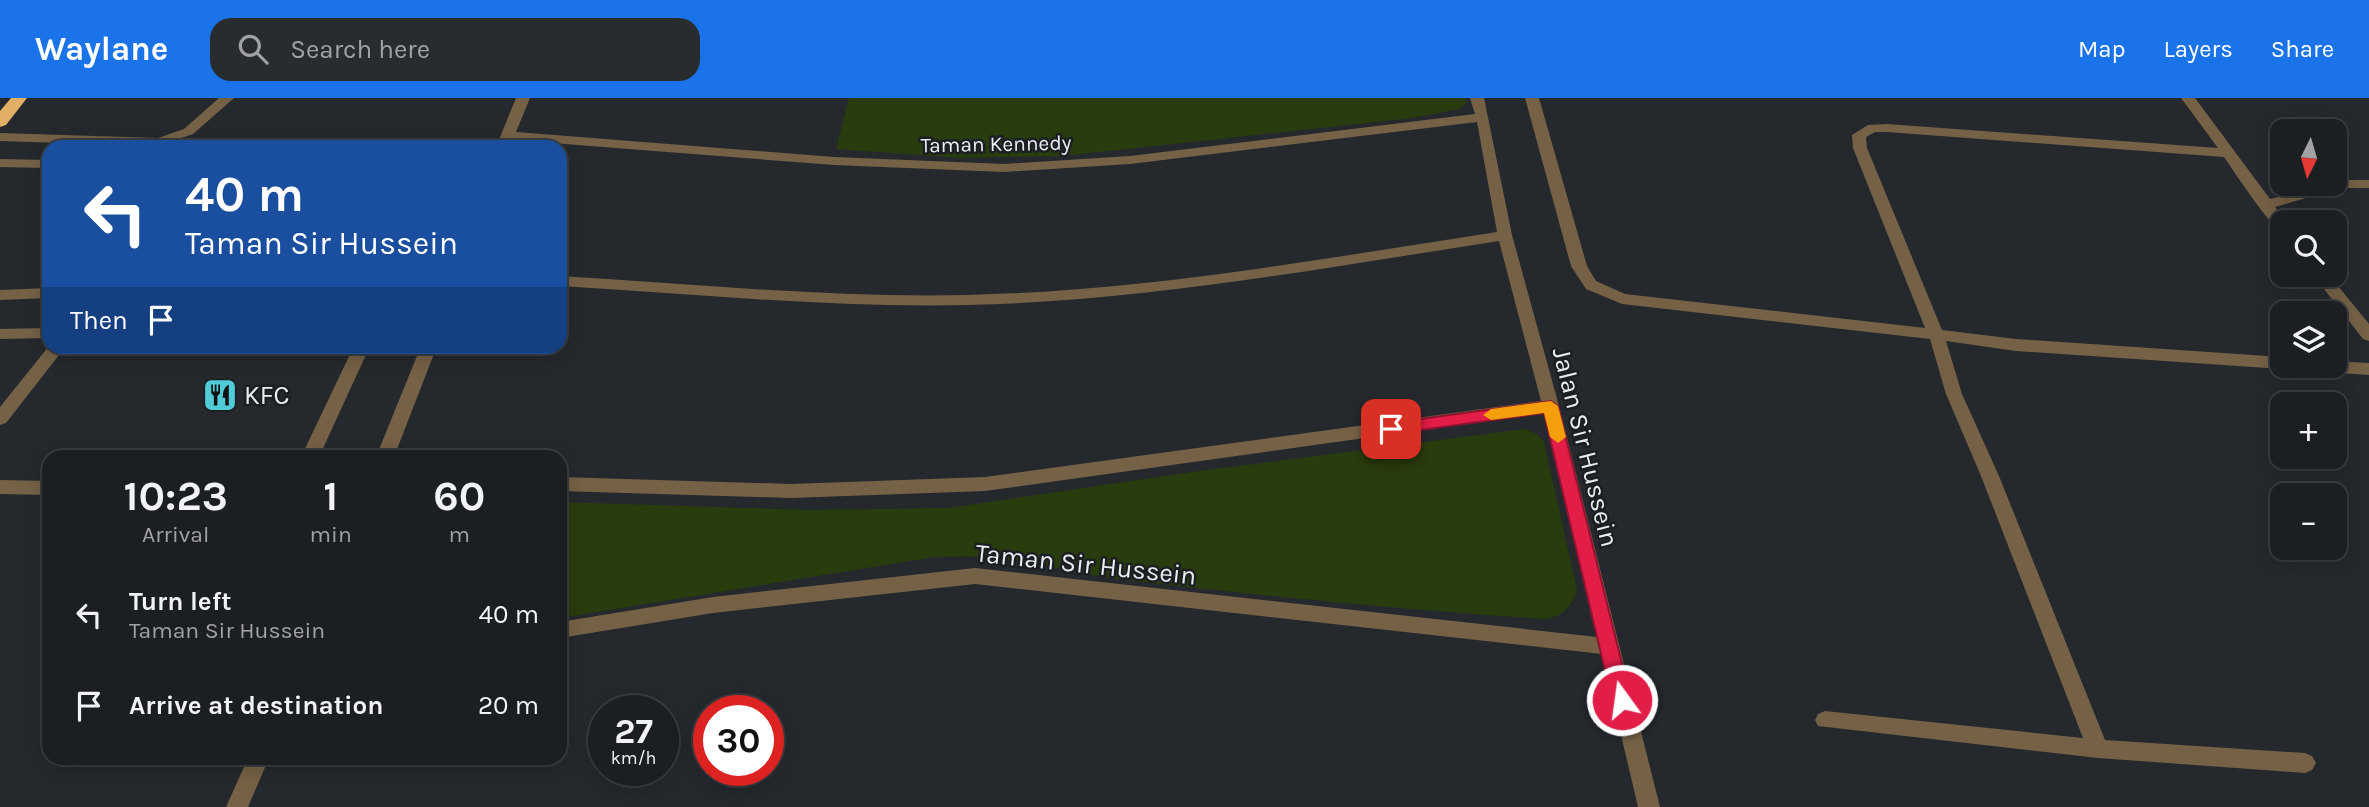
<!DOCTYPE html>
<html lang="en">
<head>
<meta charset="utf-8">
<style>
  :root { --surface:#1c1f22; --page:#292c2f; --text:#f1f3f6; --muted:#a0a2a5; --line:#3a3d40; --accent:#1a73e8 }
  body { margin:0; font-family:Karla,sans-serif; background:var(--page); color:var(--text); height:100vh; display:flex; flex-direction:column; font-size:26px; white-space:nowrap }
  * { box-sizing:border-box; margin:0 }
  p { font-size:23px; color:var(--muted) }
  .icon { flex:none; width:38px; height:38px; fill:none; stroke:currentColor; stroke-width:2; stroke-linecap:round; stroke-linejoin:round }
  .map { position:relative; flex:1; overflow:hidden }
  .sheet { position:absolute; left:42px; top:352px; width:525px; height:315px; display:flex; flex-direction:column; background:var(--surface); border-radius:21px; box-shadow:0 4px 18px #0003,0 0 0 2px var(--line) }
  .sheet>* { flex:none }
  .guide { position:absolute; left:42px; top:42px; width:525px; height:214px; border-radius:21px; box-shadow:0 4px 18px #0003,0 0 0 2px var(--line); background:#1a4fa0; color:#fff; overflow:hidden }
  .needle { width:46px; rotate:185deg }
  .buttons { position:absolute; left:2270px; top:21px; display:grid; gap:14px }
  .buttons a { display:grid; place-items:center; width:77px; height:77px; border-radius:14px; background:var(--surface); box-shadow:0 4px 18px #0003,0 0 0 2px var(--line); font-size:35px }
  .speed { position:absolute; left:588px; top:597px; display:flex; gap:14px; font-size:35px; font-weight:700; text-align:center }
  .speed>* { display:grid; place-content:center; width:91px; height:91px; border-radius:50%; background:var(--surface); box-shadow:0 4px 18px #0003,0 0 0 2px var(--line); line-height:1 }
  .speed small { font-size:18px; font-weight:400 }
  .speed .limit { border:10px solid #d22; background:#fff; color:#111 }
  .pin { position:absolute; display:grid; place-items:center; width:60px; height:60px; color:#fff; margin:-30px; border-radius:14px; box-shadow:0 4px 10px #0006 }
  .me { position:absolute; width:77px; margin:-38px; rotate:346deg; stroke-linejoin:round; filter:drop-shadow(0 0 5px #0008) }
  .turn { display:flex; align-items:center; gap:24px; height:147px; padding:0 28px; font-size:32px }
  .turn .icon { width:91px; height:91px; stroke-width:2.5 }
  .turn b { display:block; font-size:49px; line-height:60px }
  .then { display:flex; align-items:center; height:66px; padding:0 28px; background:#0003; gap:14px; font-size:26px }
  .eta { display:flex; justify-content:space-evenly; align-items:center; height:119px; text-align:center }
  .eta b { font-size:42px; font-weight:700; line-height:49px }
  ul { padding:0; list-style:none }
  li { display:flex; align-items:center; gap:21px; height:91px; padding:0 28px }
  li div { flex:1 }
  li b { display:block; font-size:26px }
  li em { font-style:normal }
  header { display:flex; align-items:center; gap:42px; box-sizing:border-box; height:98px; padding:0 35px; background:var(--accent); color:#fff }
  header strong { font-size:33px }
  nav { display:flex; gap:38px; margin-inline-start:auto; font-size:24px }
  .search { width:490px; height:63px; background:var(--page); display:flex; align-items:center; gap:18px; box-sizing:border-box; padding:0 24px; border-radius:21px; color:var(--muted); font-size:26px }
  .map>svg:first-child { display:block }
</style>
</head>
<body>
<header>
<strong>Waylane</strong>
<div class="search"><svg class="icon" aria-label="search" viewBox="0 0 24 24"><circle cx="10" cy="10" r="6"/><path d="M15 15l6 6"/></svg>Search here</div>
<nav><a>Map</a><a>Layers</a><a>Share</a></nav>
</header>
<div class="map">
<svg width="2369" height="709" viewBox="0 0 2369 709">
  <rect width="100%" height="100%" fill="#25292e"/>
  <g fill="#293c0d">
    <path d="M849 0H1465L1467 5 1459 11 1412 20 1062 58 961 60 836 51Z"/>
    <path d="M1525 331 1537 336 1544 344 1577 492C1571 509 1564 517 1546 521 1408 512 1271 499 1134 483 1092 479 1051 467 1008 461 984 458 959 458 934 459L560 520V404L808 412 948 410 1192 374Z"/>
  </g>
  <g fill="none" stroke-linecap="round" stroke-linejoin="round">
    <g fill="#756146" fill-rule="evenodd">
      <path d="M219 0H234L193 36 158 48 0 43V35L158 40 184 31Z"/>
      <path d="M516 0H530L516 34 834 59 1004 66 1130 58 1475 16 1470 0H1484L1512 137 1559 308 1660 709H1638L1602 556 975 486 713 515 560 540V524L713 499 975 470 1597 539 1544 315 985 393 791 400 560 393V379L791 386 985 379 1541 303 1499 143C1323 170 1146 203 968 207 832 210 696 196 560 188V178C695 186 831 200 967 197 1145 193 1321 161 1497 134L1477 24 1130 66 1004 74 834 67 513 42 510 49H496Z"/>
      <path d="M1525 0H1539L1587 168 1596 183 1625 196 1925 230 1853 50 1852 37 1868 27 1887 26 2218 50 2181 0H2195L2270 101 2334 86 2341 82H2369V90H2341L2275 109 2287 124H2282V133C2270 129 2234 73 2224 59L1887 34H1875L1866 39 1867 50 1942 232 2016 241 2282 259V268H2289L2282 271 2016 253 1946 243 1962 296 1999 378 2105 642 2305 655 2312 658 2316 665 2312 672 2305 675 2098 660 1818 628 1815 622 1818 616 1825 613 2083 640 1981 378 1946 296 1930 241 1622 206 1586 191 1571 168Z"/>
      <path d="M0 61 49 62V70L0 69Z"/>
      <path d="M2313 177H2329L2369 226V243L2363 241Z"/>
      <path d="M49 190V200L0 202V192Z"/>
      <path d="M49 230V240L0 241V231Z"/>
      <path d="M49 248H66L6 325 0 327V309Z"/>
      <path d="M354 248H370L319 359H301Z"/>
      <path d="M421 248H437L394 359H376Z"/>
      <path d="M2334 263 2369 265V277L2325 274 2317 268H2334Z"/>
      <path d="M0 382 49 383V397L0 396Z"/>
      <path d="M248 660H269L248 709H226Z"/>
    </g>
    <path fill="#e1af68" fill-rule="evenodd" d="M11 0H27L6 27 0 29V13Z"/>
  </g>
  <path fill="#e11d48" stroke="#92132f" stroke-width="2" d="M1551 303 1558 308 1631 602 1628 608 1622 610 1615 608 1612 602 1544 315 1391 336 1383 331 1391 325Z"/>
  <path fill="#f59e0b" d="M1551 303 1558 308 1566 339 1558 345 1550 339 1544 315 1491 322 1483 317 1491 311Z"/>
  <defs>
    <g id="restaurant-square" transform="scale(1.75)"><rect x="-9" y="-9" width="18" height="18" rx="4" fill="#52cbd9" stroke="#1b1f24"/><path d="M-5-6h1v4h1v-4h1v4h1v-4h1v5L-1.5 .5V6h-2V.5L-5-1ZM5-6V6H3V1.5H1.5Q1.5-4 5-6Z" fill="#111"/></g>
  </defs>
  <g fill-rule="evenodd">
    <use href="#restaurant-square" x="220" y="297"/>
  </g>
  <g text-anchor="middle" stroke-width="5" stroke-linejoin="round" paint-order="stroke">
    <g font-size="21" fill="#e9ecf0" stroke="#1b1f24">
      <text transform="translate(996 46) rotate(-1)" y="7">Taman Kennedy</text>
    </g>
    <g font-size="26" fill="#e9ecf0" stroke="#1b1f24" text-anchor="start">
      <text x="244" y="306">KFC</text>
    </g>
    <g font-size="26" fill="#e9ecf0" stroke="#1b1f24">
      <text transform="translate(1586 349) rotate(76)" y="9">Jalan Sir Hussein</text>
      <text transform="translate(1086 466) rotate(6)" y="9">Taman Sir Hussein</text>
    </g>
  </g>
</svg>
<div class="buttons">
<a><svg class="needle" viewBox="-14 -14 28 28"><path d="M0-13l5 13h-10z" fill="#e53935"/><path d="M0 13l5-13h-10z" fill="#a0a2a5"/></svg></a>
<a><svg class="icon" aria-label="search" viewBox="0 0 24 24"><circle cx="10" cy="10" r="6"/><path d="M15 15l6 6"/></svg></a>
<a><svg class="icon" aria-label="layers" viewBox="0 0 24 24"><path d="M12 4l9 5-9 5-9-5zM3 14l9 5 9-5"/></svg></a>
<a>+</a>
<a>−</a>
</div>
<div class="speed"><div>27<small>km/h</small></div><div class="limit">30</div></div>
<div class="pin" style="left:1391px;top:331px;background:#d93025"><svg class="icon" aria-label="arrive" viewBox="0 0 24 24"><path d="M6 21V4h12l-3 4 3 4H6"/></svg></div>
<svg class="me" style="left:1622px;top:602px" viewBox="-20 -20 40 40"><circle r="17" fill="#e11d48" stroke="#fff" stroke-width="3"/><path d="M0-11L8 9 0 5-8 9z" fill="#fff"/></svg>
<div class="guide">
<div class="turn"><svg class="icon" aria-label="left" viewBox="0 0 24 24"><path d="M17 20v-9H6M10 6l-5 5 5 5"/></svg><div><b>40 m</b>Taman Sir Hussein</div></div>
<div class="then">Then<svg class="icon" aria-label="arrive" viewBox="0 0 24 24"><path d="M6 21V4h12l-3 4 3 4H6"/></svg></div>
</div>
<section class="sheet">
<div class="eta">
<div><b>10:23</b><p>Arrival</p></div>
<div><b>1</b><p>min</p></div>
<div><b>60</b><p>m</p></div>
</div>
<ul>
<li><svg class="icon" aria-label="left" viewBox="0 0 24 24"><path d="M17 20v-9H6M10 6l-5 5 5 5"/></svg><div><b>Turn left</b><p>Taman Sir Hussein</p></div><em>40 m</em></li>
<li><svg class="icon" aria-label="arrive" viewBox="0 0 24 24"><path d="M6 21V4h12l-3 4 3 4H6"/></svg><div><b>Arrive at destination</b></div><em>20 m</em></li>
</ul>
</section>
</div>
</body>
</html>
